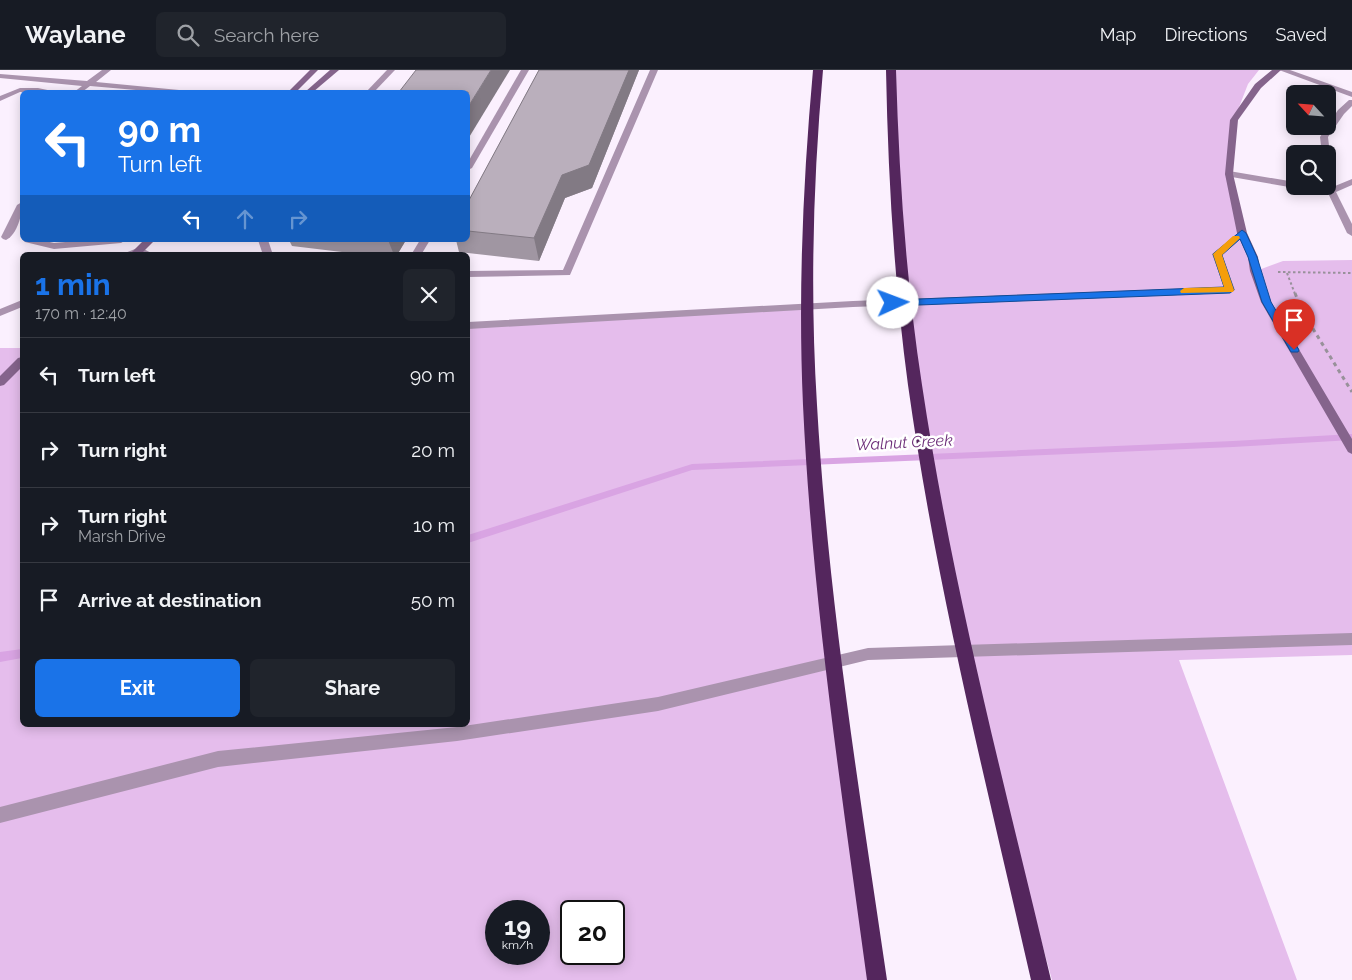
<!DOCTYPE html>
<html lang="en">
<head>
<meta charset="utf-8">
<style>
  :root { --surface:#171b24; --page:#20242c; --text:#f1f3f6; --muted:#9ea1a6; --line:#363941; --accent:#1a73e8 }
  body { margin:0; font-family:Raleway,sans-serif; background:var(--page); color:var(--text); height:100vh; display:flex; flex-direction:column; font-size:19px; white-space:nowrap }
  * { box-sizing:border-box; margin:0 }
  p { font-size:16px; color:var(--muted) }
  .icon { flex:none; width:28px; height:28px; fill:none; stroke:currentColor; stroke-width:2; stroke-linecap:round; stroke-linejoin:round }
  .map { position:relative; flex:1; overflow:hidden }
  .drawer { position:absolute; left:20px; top:182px; width:450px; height:475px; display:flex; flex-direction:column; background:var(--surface); border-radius:8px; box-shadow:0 2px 12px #0003 }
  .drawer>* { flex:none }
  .banner { position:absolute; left:20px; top:20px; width:450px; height:152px; border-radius:8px; box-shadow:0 2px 12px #0003; background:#1a73e8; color:#fff; overflow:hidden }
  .needle { width:32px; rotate:296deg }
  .tools { position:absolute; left:1286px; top:15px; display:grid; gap:10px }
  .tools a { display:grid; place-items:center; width:50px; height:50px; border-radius:8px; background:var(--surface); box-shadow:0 2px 12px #0003; font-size:25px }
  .speed { position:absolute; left:485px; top:830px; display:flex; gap:10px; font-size:25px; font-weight:700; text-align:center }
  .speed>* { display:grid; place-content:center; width:65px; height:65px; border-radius:50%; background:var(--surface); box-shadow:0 2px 12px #0003; line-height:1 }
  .speed small { font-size:12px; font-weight:400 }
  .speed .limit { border:2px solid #111; border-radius:8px; background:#fff; color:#111 }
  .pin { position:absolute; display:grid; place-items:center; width:42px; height:42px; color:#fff; margin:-51px -21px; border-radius:50% 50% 50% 0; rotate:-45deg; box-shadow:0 0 5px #0007 }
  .pin .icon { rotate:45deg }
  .me { position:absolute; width:55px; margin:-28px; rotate:88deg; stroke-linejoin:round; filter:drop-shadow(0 0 4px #0008) }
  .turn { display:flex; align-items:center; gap:18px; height:105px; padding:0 15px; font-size:22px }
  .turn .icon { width:65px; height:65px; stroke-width:2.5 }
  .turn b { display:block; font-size:35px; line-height:42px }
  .lanes { display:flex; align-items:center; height:48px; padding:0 15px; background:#0003; justify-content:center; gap:25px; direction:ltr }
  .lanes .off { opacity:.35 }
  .round { display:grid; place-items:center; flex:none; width:52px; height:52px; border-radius:8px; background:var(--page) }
  .summary { display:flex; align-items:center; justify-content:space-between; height:85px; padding:0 15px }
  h1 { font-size:30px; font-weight:700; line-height:38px; color:var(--accent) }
  .button { display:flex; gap:10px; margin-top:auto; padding:10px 15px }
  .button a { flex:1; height:58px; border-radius:8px; background:var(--accent); color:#fff; font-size:20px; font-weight:700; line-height:58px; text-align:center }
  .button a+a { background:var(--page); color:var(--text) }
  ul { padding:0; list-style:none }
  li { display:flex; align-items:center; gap:15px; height:75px; padding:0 15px; border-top:1px solid var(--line) }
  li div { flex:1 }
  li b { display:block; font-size:19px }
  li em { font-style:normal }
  header { display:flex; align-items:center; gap:30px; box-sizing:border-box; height:70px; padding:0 25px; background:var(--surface); border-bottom:1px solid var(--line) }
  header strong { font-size:24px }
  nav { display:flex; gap:28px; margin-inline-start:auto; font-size:18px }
  .search { width:350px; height:45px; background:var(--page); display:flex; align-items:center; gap:12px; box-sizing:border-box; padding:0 18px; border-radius:8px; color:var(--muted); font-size:19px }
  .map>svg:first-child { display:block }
</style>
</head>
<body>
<header>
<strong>Waylane</strong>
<div class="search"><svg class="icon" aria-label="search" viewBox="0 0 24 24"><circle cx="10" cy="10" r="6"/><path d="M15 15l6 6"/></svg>Search here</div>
<nav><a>Map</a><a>Directions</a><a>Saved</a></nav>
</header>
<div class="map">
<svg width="1352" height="910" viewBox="0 0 1352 910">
  <rect width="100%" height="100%" fill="#fbf0fe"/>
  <g fill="#e5bdec" fill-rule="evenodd">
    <path d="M891 0H1259L1248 14 1234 50 1229 104 1256 201 1283 191 1352 190V585L1179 590 1297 910H1052L983 659 908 257Z"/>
    <path d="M808 237 809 314 877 910H0V278H22V655H468V256ZM496 841H539V884H496ZM571 841H614V884H571Z"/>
  </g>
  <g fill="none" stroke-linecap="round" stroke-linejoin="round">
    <g fill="#d9a4e3" fill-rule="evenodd">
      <path d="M1352 364V370L1233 377 692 400 468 473V465L692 394 1233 371Z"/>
      <path d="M22 579V588L0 592V582Z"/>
    </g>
    <g stroke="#98919a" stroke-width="2" stroke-dasharray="2.5 2.5" stroke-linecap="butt">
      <path d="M1278 202 1352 203"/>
      <path d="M1287 203 1295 224"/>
    </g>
    <path stroke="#98919a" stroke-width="3" stroke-dasharray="4 4" stroke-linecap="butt" d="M1295 223 1302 241 1352 322"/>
    <g fill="#aa93ae" fill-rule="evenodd">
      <path d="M102 0H111L96 12 179 20 183 22H159L90 16 82 22H74L82 16 0 8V4L87 11Z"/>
      <path d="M387 0H395L374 22H366Z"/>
      <path d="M521 0H529L472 98 468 100V92Z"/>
      <path d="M650 0H658L570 205 468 207V201L563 200Z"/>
      <path d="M1279 0H1290L1352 22V27Z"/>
      <path d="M20 18H38L57 22H20L0 31V26Z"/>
      <path d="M1349 30H1352V36L1344 44 1328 67 1330 84 1328 86V84H1322L1320 67 1338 40Z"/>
      <path d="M1328 92 1332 95 1335 116 1352 109V115L1336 122 1352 154V166L1347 163 1328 123 1299 116 1326 117Z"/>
      <path d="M1229 101 1295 112V116H1299L1295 118 1226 106 1225 104Z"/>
      <path d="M22 132C23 143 17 165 6 170L3 169 1 167 17 135Z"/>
      <path d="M1242 160 1247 163 1245 165 1222 185 1235 220 1230 223 853 237 468 259V252L853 231 1224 217 1212 184Z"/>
      <path d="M23 170H41L54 173 88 170H126L121 173 54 179 25 172Z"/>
      <path d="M258 170H268L273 185H263Z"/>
      <path d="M420 170H430L421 185H411Z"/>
      <path d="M140 177 155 185H123L125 183Z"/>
      <path d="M22 230V237L0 246V239Z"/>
      <path d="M1352 563V575L868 590 658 641 457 671 218 697 0 753V737L218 681 457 657 658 627 868 578Z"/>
    </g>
    <g fill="#85648c" fill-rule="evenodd">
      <path d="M310 0H318L296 22H288Z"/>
      <path d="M330 0H339L313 22H305Z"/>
      <path d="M1272 0H1281L1261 18 1238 50 1233 104 1247 163 1258 187 1260 201 1271 232 1352 369V384L1348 382 1261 232 1250 201 1248 187 1237 163 1225 104 1230 50 1255 14Z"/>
      <path d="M144 170H155L140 185H129Z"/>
      <path d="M22 287V297L4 315 0 316V306L18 288Z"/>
    </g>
    <g fill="#54265d" fill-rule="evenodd">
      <path d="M813 0H823C813 112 810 223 817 335 828 528 859 719 887 910H867C841 719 812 527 803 335 798 223 803 111 813 0Z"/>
      <path d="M886 0H896C899 105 906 211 922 315 952 516 1004 713 1051 910H1031C986 712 936 516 908 315 894 210 888 105 886 0Z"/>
    </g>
  </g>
  <g fill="#a096a2">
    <path d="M539 0H639L592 118 565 128 539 191 459 182 456 170H468V132Z"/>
    <path d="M289 170H406L397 185H367L292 176Z"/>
  </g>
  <g fill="#827a84">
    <path d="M491 0H510L468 69V37Z"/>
    <path d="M629 0H639L592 118 565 128 539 191 534 168 562 105Z"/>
    <path d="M388 170H406L397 185H394Z"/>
  </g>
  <g fill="#baafbc" stroke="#827a84">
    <path d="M416 0H491L468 37V22H399Z"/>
    <path d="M539 0H629L589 95 562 105 534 168 468 161V132Z"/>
  </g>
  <path fill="#1a73e8" stroke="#114b97" d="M1242 160 1246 163 1257 187 1271 232 1299 280 1298 282H1291L1262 232 1248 187 1240 169 1222 185 1234 220 1230 223 893 236 888 233 893 230 1224 217 1213 184Z"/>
  <path fill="#f59e0b" d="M1233 166H1239L1240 168 1222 185 1234 220 1233 222 1181 223 1180 221 1184 218 1224 217 1213 184Z"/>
  <g text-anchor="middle" stroke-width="5" stroke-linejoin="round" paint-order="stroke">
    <g font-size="16" font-style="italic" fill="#6d2e79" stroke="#fff">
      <text transform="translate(904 372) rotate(-3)" y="6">Walnut Creek</text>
    </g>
  </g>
</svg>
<div class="tools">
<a><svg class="needle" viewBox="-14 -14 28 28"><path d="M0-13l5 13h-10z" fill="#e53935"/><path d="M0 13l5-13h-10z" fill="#9ea1a6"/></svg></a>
<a><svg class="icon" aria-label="search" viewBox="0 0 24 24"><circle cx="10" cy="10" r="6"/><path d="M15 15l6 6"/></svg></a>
</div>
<div class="speed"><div>19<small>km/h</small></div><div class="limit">20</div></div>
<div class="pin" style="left:1294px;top:280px;background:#d93025"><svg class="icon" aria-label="arrive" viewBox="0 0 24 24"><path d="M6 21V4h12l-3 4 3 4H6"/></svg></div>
<svg class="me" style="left:893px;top:233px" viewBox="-20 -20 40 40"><circle r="19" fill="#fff"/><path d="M0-13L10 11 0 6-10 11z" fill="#1a73e8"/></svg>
<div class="banner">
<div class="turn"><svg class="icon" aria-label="left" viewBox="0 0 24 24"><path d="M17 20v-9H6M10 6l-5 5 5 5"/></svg><div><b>90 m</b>Turn left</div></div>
<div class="lanes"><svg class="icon" aria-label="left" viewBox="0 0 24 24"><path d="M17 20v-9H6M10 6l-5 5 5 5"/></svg><svg class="icon off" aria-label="ahead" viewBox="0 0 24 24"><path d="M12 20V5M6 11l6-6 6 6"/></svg><svg class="icon off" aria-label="right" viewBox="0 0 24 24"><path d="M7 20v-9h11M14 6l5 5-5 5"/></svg></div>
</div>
<section class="drawer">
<div class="summary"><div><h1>1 min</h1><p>170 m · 12:40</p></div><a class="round"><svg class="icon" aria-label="close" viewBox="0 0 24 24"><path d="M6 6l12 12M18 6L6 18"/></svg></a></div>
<ul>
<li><svg class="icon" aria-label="left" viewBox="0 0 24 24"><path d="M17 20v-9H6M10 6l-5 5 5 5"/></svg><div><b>Turn left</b></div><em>90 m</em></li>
<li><svg class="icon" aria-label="right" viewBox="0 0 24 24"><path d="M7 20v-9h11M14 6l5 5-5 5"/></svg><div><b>Turn right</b></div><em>20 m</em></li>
<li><svg class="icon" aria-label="right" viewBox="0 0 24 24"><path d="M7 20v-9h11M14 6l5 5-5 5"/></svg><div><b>Turn right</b><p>Marsh Drive</p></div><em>10 m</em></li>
<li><svg class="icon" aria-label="arrive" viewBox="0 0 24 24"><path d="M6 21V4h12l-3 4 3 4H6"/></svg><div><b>Arrive at destination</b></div><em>50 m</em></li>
</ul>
<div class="button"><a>Exit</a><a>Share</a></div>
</section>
</div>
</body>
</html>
